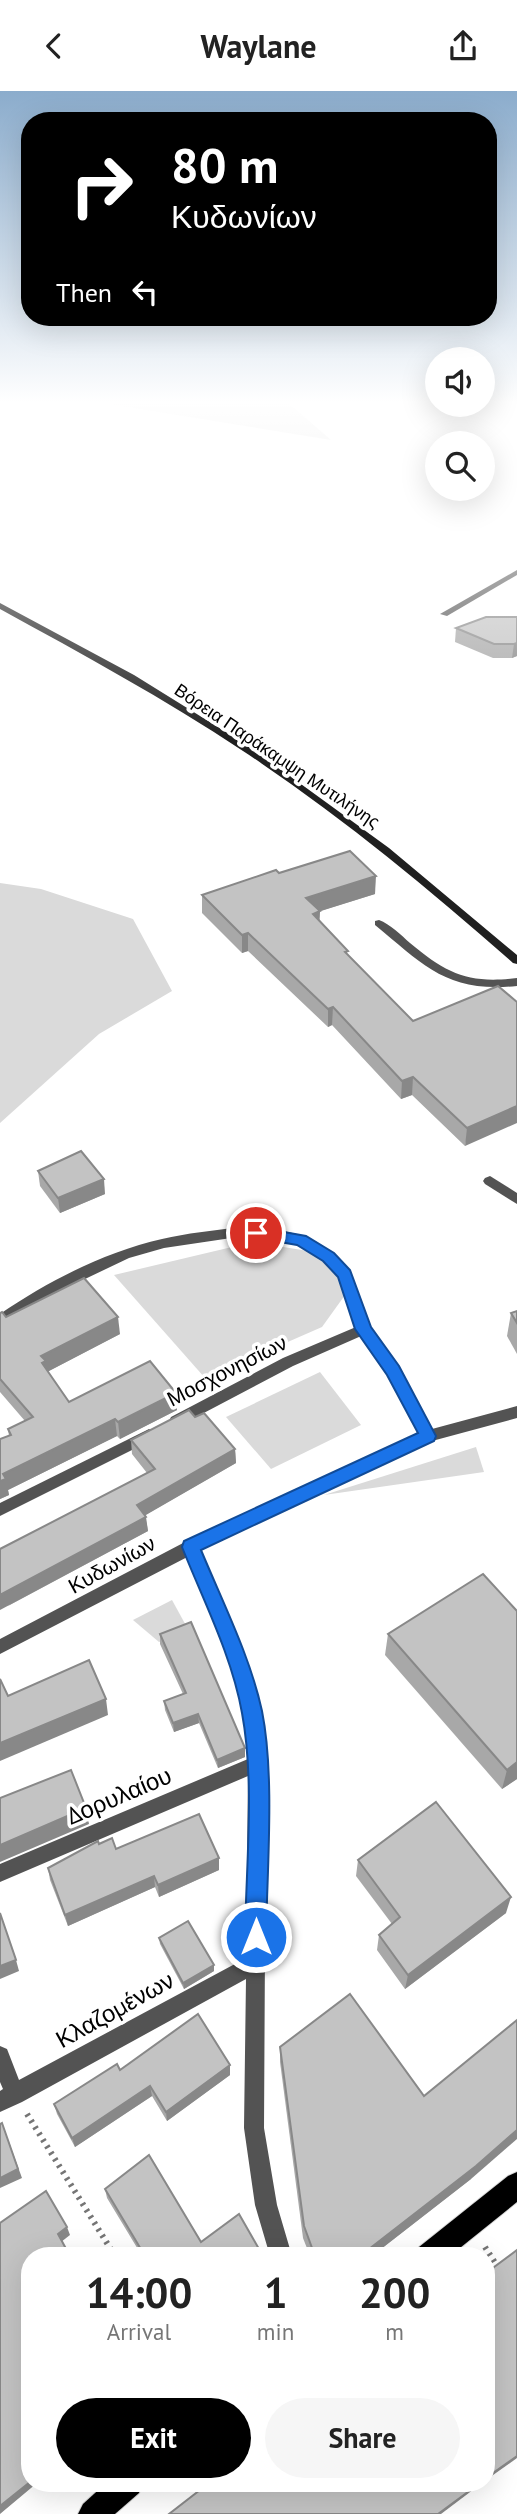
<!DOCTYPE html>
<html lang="en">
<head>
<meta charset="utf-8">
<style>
  :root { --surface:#fff; --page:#f6f6f6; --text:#222; --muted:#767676; --accent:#000 }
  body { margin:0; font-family:"PT Sans",sans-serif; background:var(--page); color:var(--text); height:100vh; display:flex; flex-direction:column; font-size:26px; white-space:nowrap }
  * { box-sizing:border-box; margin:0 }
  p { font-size:23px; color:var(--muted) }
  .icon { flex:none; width:38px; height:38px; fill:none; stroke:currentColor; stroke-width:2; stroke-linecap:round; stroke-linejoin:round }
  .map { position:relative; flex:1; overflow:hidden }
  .panel { position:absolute; left:21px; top:2156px; width:474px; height:245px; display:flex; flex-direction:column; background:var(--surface); border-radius:28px; box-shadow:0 7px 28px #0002 }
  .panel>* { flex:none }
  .guide { position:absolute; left:21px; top:21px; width:476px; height:214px; border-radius:28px; box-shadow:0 7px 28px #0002; background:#000; color:#fff; overflow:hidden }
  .tools { position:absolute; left:425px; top:256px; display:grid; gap:14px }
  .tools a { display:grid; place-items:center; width:70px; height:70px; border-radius:50%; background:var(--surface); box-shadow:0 7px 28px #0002; font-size:35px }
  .pin { position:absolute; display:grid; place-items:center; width:60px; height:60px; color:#fff; margin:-30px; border:4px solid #fff; border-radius:50%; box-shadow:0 2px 7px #0007 }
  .me { position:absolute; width:77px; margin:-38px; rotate:0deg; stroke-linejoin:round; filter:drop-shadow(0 0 5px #0008) }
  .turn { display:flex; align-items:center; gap:24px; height:147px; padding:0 35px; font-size:32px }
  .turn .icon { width:91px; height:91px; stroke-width:2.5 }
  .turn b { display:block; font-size:49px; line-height:60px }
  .then { display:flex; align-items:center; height:66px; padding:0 35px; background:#0003; gap:14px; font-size:26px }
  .eta { display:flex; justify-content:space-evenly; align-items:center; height:119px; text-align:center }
  .eta b { font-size:42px; font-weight:600; line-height:49px }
  .action { display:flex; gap:14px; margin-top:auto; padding:14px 35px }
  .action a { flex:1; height:80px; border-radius:42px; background:var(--accent); color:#fff; font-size:28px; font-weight:600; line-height:80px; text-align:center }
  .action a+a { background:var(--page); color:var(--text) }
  header { display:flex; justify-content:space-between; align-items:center; height:91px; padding:0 35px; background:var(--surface); font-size:32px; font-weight:600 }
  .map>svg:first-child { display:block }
</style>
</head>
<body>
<header><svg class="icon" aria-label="back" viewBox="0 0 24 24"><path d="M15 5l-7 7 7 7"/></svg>Waylane<svg class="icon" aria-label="share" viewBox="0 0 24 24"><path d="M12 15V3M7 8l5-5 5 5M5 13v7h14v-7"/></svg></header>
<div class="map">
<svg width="517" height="2423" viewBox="0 0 517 2423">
  <rect width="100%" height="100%" fill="#fff"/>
  <g fill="#dadada">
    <path d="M91 310H286L331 349Z"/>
    <path d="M0 792 41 798 133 828 172 900 99 943 0 1032Z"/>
    <path d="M253 1151 308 1160 334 1177 345 1204 322 1236 205 1287 114 1184Z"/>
    <path d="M320 1281 361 1334 271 1378 226 1326Z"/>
    <path d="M476 1356 484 1381 324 1404Z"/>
    <path d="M172 1509 189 1540 159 1551 133 1529Z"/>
  </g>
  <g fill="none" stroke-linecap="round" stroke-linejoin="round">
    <g stroke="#dbdbdb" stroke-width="2">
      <g id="primary">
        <path d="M517 2081V2111L450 2165H415L419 2156 508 2085Z"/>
        <path d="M106 2392H143L139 2402 115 2423H78L83 2413Z"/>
      </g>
    </g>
    <g stroke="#757575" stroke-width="6" stroke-dasharray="2.5 5" stroke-linecap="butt">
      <path d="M27 2023 115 2165"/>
      <path d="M485 2156 499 2178"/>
    </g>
    <g fill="#535353" fill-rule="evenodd">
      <path d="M517 479V484L447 525 440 523Z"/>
      <path d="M379 829C390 833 401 844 410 852 447 883 469 893 517 887V895C447 902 425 875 375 834V830Z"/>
      <path d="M490 1085 517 1102V1113L485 1093 483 1090 485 1087Z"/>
    </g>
    <g fill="#535353" fill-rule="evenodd">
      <path d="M363 1233 368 1234 370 1238 368 1242 293 1275 181 1334H171L169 1330 171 1326 283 1267Z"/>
      <path d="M149 1338 154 1340 157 1344 154 1348 0 1425V1412Z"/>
      <path d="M191 1449 197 1451 199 1456 246 1573 261 1621 266 1673 264 2037 277 2114 292 2165H270L255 2114 244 2037 246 1888 22 2011 0 2021V2000L3 1998 0 1991V1955L7 1958 19 1989 246 1867 248 1685 0 1791V1773L248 1668 243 1621 230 1573 183 1456 185 1451Z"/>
    </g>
    <path fill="#535353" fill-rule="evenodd" d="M238 1136 275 1138 301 1144 334 1163 352 1184 370 1236 398 1275 432 1338 517 1315V1327L432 1350 197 1461 0 1563V1548L185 1451 419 1342 388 1283 356 1238 339 1186 324 1169 297 1153 275 1148 238 1146 164 1157 129 1167 41 1209 0 1235V1223C48 1190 105 1161 162 1148 187 1142 213 1140 238 1136Z"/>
    <path fill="#202020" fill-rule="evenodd" d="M0 512 134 584 250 656 389 757 517 864V873L513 872C427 796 338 723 243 660 165 608 82 563 0 518Z"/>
    <use href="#primary" fill="#000" fill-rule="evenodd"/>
  </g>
  <g fill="#a8a8a8">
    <path d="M517 526V565L512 567H493L455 551 456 537Z"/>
    <path d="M279 782 375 803 320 820 319 830 348 864 413 930 498 895 465 1055 412 1004 401 1008 332 934 328 936 248 860 242 862 202 822V804Z"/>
    <path d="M38 1080 105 1103 60 1122 40 1095Z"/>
    <path d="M517 1220V1263L507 1245 511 1222Z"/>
    <path d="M0 1222 6 1226 120 1243 47 1281 69 1311 177 1319 120 1348 117 1345 8 1399 9 1404 0 1408V1348L9 1345 8 1338 25 1330 0 1301Z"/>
    <path d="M195 1326 235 1358 236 1372 145 1424 148 1440 8 1515 147 1382 132 1363 131 1349Z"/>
    <path d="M517 1520V1688L502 1698 385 1564 388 1543Z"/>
    <path d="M160 1543 245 1657V1666L218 1677 199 1632 174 1641 165 1619 164 1610 183 1603 160 1553Z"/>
    <path d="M99 1753 116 1758 219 1779 159 1806 155 1796 68 1835 50 1789 48 1777Z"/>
    <path d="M358 1769 506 1822 405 1898 377 1859 379 1844 392 1833 356 1785Z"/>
    <path d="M159 1847 214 1874V1880L184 1898 160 1853Z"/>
    <path d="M280 1956 471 2088 372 2165H310L303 2147 280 1971Z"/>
    <path d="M230 1974V1984L167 2030 152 2005 75 2056 57 2023 54 2013 120 1979Z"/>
    <path d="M105 2098 201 2151 263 2165H142L107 2107Z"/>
  </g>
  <g fill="#888">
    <path d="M517 552V565L512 567 514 553Z"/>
    <path d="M376 785 375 803 305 825 306 807Z"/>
    <path d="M320 820 319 838 313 823Z"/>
    <path d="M248 842V860L242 862V844Z"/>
    <path d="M333 916 332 934 328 936V918Z"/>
    <path d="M413 986 412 1004 401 1008 402 990Z"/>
    <path d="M517 1015V1032L465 1055 467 1037Z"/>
    <path d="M104 1088 105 1103 60 1122 58 1107Z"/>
    <path d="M118 1226 120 1243 47 1281 42 1272 41 1265Z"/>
    <path d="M176 1302 177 1319 120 1348 118 1331Z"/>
    <path d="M115 1328 117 1345 8 1399 9 1404 0 1408V1390L3 1383Z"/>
    <path d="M235 1358 236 1372 139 1428 137 1414Z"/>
    <path d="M146 1426 148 1440 0 1519V1504Z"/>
    <path d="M106 1608 108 1624 0 1670V1652Z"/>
    <path d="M198 1623 199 1632 174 1641 173 1632Z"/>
    <path d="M245 1657V1666L218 1677 217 1669Z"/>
    <path d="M517 1671V1688L502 1698 507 1679Z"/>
    <path d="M86 1717 89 1733 0 1771V1754Z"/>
    <path d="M219 1767V1779L159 1806 158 1794Z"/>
    <path d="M154 1785 155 1796 68 1835 65 1824Z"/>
    <path d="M511 1806 506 1822 405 1898 408 1884Z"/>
    <path d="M16 1869 19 1880 0 1888V1875Z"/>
    <path d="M214 1874V1880L184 1898 183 1892Z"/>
    <path d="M230 1974V1984L167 2030 166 2021Z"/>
    <path d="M150 1995 152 2005 75 2056 72 2047Z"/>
    <path d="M2 2032 22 2087 0 2097V2087Z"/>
    <path d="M517 2039V2048L471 2088 372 2165H360Z"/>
    <path d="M67 2136 70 2144 61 2151 58 2143Z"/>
    <path d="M517 2365V2367L486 2389V2387Z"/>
    <path d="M30 2391V2392H37L0 2423V2415Z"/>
    <path d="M60 2392H67L63 2396Z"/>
    <path d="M480 2392H482L441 2423H438Z"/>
  </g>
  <g fill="#c3c3c3" stroke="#888" stroke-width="2">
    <path d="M486 526H517V552L514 553H494L456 537Z"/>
    <path d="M350 760 376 785 306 807 320 820 313 823 348 860 345 861 413 930 498 895 517 911V1015L467 1037 413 986 402 990 333 916 328 918 248 842 242 844 202 804 276 779 279 782Z"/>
    <path d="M81 1060 104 1088 58 1107 38 1080Z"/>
    <path d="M84 1187 118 1226 41 1265 46 1270 42 1272 69 1311 150 1270 176 1302 118 1331 115 1328 3 1383 6 1388 0 1390V1348L11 1344 8 1338 33 1326 0 1288V1222L2 1221 6 1226Z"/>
    <path d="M517 1220V1232L511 1222Z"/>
    <path d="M189 1319 195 1326 204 1322 235 1358 137 1414 146 1426 0 1504V1458L155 1378 131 1349Z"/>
    <path d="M483 1483 517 1520V1671L507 1679 388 1543Z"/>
    <path d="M191 1531 245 1657 217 1669 198 1623 173 1632 164 1610 186 1602 160 1543Z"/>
    <path d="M89 1569 106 1608 0 1652V1588L8 1605Z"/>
    <path d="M71 1679 86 1717 0 1754V1707Z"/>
    <path d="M436 1711 511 1806 408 1884 379 1844 400 1826 358 1769Z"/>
    <path d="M199 1723 219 1767 158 1794 154 1785 65 1824 48 1777 98 1750 99 1753 112 1747 116 1758Z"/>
    <path d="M0 1822 16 1869 0 1875Z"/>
    <path d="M188 1830 214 1874 183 1892 159 1847Z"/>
    <path d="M350 1903 424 2005 517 1929V2039L476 2075 360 2165H315L304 2135 280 1956Z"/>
    <path d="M198 1923 230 1974 166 2021 150 1995 72 2047 54 2013 117 1973 120 1979Z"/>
    <path d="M2 2032 18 2078 0 2087V2033Z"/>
    <path d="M149 2064 201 2151 239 2123 263 2165H145L105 2098Z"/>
    <path d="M46 2100 67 2136 58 2143 70 2165H30V2391L0 2415V2132Z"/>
    <path d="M517 2159V2365L486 2387V2182Z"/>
    <path d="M209 2392H480L438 2423H169Z"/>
  </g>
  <linearGradient id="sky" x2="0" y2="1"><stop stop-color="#8baccc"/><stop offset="0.48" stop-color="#fff"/><stop offset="1" stop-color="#fff" stop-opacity="0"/></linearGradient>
  <rect width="517" height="649" fill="url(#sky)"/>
  <path fill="#1a73e8" stroke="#114b97" stroke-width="2" d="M256 1136 306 1145 334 1162 350 1179 371 1236 399 1275 436 1345 434 1350 201 1459C223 1512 250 1565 262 1620 275 1685 267 1778 266 1846L263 1854 256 1857 248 1854 245 1846C246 1774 255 1692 242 1622 232 1565 203 1509 182 1456L184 1450 418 1342 387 1284 355 1238 338 1186 323 1170 297 1154 251 1146 249 1142Z"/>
  <g text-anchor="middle" stroke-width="7" stroke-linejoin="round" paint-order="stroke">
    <g font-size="18" fill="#000" stroke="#fff">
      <text transform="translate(277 665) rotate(34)" y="6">Βόρεια Παράκαμψη Μυτιλήνης</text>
    </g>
    <g font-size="21" fill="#000" stroke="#fff">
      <text transform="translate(227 1280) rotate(-27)" y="7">Μοσχονησίων</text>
      <text transform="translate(112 1474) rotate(-29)" y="7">Κυδωνίων</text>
    </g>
    <g font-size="24" fill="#000" stroke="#fff">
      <text transform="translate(119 1705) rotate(-23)" y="8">Δορυλαίου</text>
      <text transform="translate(115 1919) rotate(-29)" y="8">Κλαζομένων</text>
    </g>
  </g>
</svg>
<div class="tools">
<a><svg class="icon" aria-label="sound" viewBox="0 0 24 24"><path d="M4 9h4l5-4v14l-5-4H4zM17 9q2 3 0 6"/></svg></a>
<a><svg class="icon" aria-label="search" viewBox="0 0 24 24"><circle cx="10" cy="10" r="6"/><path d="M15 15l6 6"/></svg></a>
</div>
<div class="pin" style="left:256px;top:1142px;background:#d93025"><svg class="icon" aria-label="arrive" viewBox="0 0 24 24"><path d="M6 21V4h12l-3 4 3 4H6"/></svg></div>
<svg class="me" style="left:256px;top:1846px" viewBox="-20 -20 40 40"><circle r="17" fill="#1a73e8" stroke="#fff" stroke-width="3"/><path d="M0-11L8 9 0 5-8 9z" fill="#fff"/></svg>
<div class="guide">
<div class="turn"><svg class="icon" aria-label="right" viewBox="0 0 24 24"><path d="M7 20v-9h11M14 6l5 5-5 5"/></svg><div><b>80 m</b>Κυδωνίων</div></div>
<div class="then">Then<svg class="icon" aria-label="left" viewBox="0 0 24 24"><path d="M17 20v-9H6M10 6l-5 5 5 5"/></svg></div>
</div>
<section class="panel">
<div class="eta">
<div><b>14:00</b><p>Arrival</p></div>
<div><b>1</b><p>min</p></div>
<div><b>200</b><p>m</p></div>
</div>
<div class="action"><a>Exit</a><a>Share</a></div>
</section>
</div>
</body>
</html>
